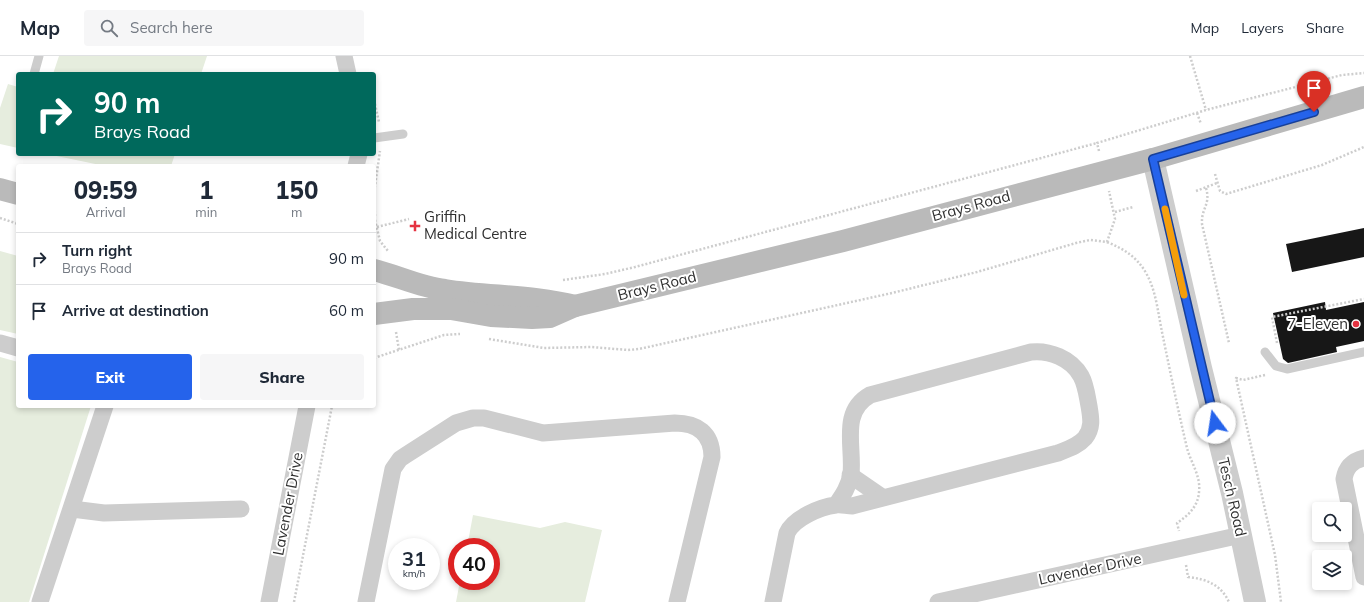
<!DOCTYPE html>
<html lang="en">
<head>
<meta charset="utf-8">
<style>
  :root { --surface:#fff; --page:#f6f6f7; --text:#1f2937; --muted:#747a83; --line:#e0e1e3; --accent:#2563eb }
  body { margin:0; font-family:Mulish,sans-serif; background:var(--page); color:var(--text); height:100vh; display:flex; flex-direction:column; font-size:15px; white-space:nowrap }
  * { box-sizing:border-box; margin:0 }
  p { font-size:13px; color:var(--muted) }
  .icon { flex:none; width:22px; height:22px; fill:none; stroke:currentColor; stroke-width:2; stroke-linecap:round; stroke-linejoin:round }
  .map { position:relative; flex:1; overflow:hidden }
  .side { position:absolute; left:16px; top:108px; width:360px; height:244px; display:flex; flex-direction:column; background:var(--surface); border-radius:4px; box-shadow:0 2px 6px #0003 }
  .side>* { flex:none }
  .banner { position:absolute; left:16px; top:16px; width:360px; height:84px; border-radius:4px; box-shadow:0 2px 6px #0003; background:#00695c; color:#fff; overflow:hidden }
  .fabs { position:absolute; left:1312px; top:446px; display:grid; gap:8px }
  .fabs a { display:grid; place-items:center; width:40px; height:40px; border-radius:4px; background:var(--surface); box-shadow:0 2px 6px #0003; font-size:20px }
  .speed { position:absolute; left:388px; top:482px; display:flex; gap:8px; font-size:20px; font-weight:700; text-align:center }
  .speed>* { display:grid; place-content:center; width:52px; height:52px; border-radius:50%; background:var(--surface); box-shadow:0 2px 6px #0003; line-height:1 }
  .speed small { font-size:10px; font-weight:400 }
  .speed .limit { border:6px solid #d22; background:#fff; color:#111 }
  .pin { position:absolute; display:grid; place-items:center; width:34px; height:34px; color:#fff; margin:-41px -17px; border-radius:50% 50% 50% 0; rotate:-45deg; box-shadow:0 0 4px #0007 }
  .pin .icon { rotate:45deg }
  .me { position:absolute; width:44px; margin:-22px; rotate:346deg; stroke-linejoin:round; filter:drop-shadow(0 0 3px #0008) }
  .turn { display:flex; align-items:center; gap:14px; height:84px; padding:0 12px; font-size:18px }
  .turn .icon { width:52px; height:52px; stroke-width:2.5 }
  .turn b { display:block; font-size:28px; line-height:34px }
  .eta { display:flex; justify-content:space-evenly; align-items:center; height:68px; text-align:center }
  .eta b { font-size:24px; font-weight:800; line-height:28px }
  .action { display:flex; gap:8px; margin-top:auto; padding:8px 12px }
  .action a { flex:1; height:46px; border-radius:4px; background:var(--accent); color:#fff; font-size:16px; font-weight:800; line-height:46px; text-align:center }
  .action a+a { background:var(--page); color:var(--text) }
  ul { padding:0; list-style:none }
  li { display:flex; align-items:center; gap:12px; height:52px; padding:0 12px; border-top:1px solid var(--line) }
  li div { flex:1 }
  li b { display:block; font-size:15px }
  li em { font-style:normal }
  header { display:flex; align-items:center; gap:24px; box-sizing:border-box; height:56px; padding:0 20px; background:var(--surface); border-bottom:1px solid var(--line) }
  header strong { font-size:19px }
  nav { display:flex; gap:22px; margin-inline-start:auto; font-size:14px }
  .search { width:280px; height:36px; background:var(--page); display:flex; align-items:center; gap:10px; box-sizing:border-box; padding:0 14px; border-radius:4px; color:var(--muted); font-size:15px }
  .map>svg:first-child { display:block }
</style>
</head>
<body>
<header>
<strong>Map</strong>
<div class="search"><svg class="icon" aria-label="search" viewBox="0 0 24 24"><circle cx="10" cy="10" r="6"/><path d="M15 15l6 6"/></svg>Search here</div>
<nav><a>Map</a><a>Layers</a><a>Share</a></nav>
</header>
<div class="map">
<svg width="1364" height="546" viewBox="0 0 1364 546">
  <rect width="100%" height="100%" fill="#fff"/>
  <g fill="#e6edde">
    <path d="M59 0H207L201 18H53Z"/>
    <path d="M8 28 18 31V92L0 88V52Z"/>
    <path d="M47 98H175L171 110H105Z"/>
    <path d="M0 195 18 200V278L0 274Z"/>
    <path d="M0 301 18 306V350H91L29 546H0Z"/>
    <path d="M473 459 540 472 565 466 602 474 585 546H456L460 525H491V491H467Z"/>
  </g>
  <g fill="#171717">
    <path d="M1364 172V201L1292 216 1286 188Z"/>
    <path d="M1325 246 1326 254 1364 246V285L1336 291 1337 296 1288 307 1283 303 1273 257Z"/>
  </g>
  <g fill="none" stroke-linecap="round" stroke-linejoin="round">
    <g stroke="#cdcdcd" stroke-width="2.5" stroke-dasharray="2 2" stroke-linecap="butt">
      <path d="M1190 0 1206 54"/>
      <path d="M374 44 379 66"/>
      <path d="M1197 57 1201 68"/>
      <path d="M1099 95 1097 87 1206 54 1342 19 1364 17"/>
      <path d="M1215 118 1220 135 1226 138 1322 109 1364 91"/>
      <path d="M1206 132C1211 149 1201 152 1202 168L1229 287"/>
      <path d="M1196 135 1217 127"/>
      <path d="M1115 156 1133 151"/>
      <path d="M374 160 380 185 388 195"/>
      <path d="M375 160 374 137 380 95"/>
      <path d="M0 162 18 168"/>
      <path d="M377 171 409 163"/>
      <path d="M1107 186C1124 193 1137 201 1146 217 1156 234 1158 257 1162 276 1170 315 1178 354 1187 392 1191 407 1201 420 1199 436 1198 450 1189 459 1177 467L1179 475"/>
      <path d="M563 224 605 218 635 211 1097 87"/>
      <path d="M396 276 399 294"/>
      <path d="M489 283 544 292 591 291 628 294 639 293 892 237 977 216 1076 187 1090 184 1107 186 1115 163 1109 135"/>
      <path d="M1277 287 1272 261 1364 243"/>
      <path d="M374 302 444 279 460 278"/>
      <path d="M1265 319 1243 324 1236 322 1275 499 1281 546"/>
      <path d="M1186 509 1188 521C1207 523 1221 529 1229 546"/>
      <path d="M294 546 332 350"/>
    </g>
    <g stroke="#cdcdcd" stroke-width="9">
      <path d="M34 18 39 0"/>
      <path d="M374 82 403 78"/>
      <path d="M1265 296 1276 310 1287 313 1364 296"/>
    </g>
    <g stroke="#cdcdcd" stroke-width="17">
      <path d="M344 0 348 18"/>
      <path d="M356 110 359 98"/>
      <path d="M0 287 18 292"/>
      <path d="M1364 402C1352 405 1346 411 1344 423L1364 521"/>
      <path d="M850 419 882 441"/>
      <path d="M72 453 104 457 241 453"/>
      <path d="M40 546 105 350"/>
      <path d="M269 546 307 350"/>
      <path d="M366 546 393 413 400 403 406 399 456 367 473 362H484L543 377 675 367C697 367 712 377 712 401L677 546"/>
      <path d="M773 546 787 477C794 462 820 451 836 449 841 448 847 450 852 450L1058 397C1068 393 1078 390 1085 382 1093 372 1091 362 1089 350 1087 340 1086 329 1081 320 1071 302 1049 294 1031 296L870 339C840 356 854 390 851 418 849 430 843 439 836 449"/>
      <path d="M938 546 1241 479"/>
    </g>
    <path stroke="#cdcdcd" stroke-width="22" d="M1153 103 1201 312 1232 437 1255 546"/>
    <g stroke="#bababa" stroke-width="22">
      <path d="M0 133 18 138"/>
      <path d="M374 214C398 220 420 231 445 234 488 241 533 239 575 250"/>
      <path d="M374 258 413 253H451L491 260 532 262 550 261 575 250 843 185 1153 103 1364 41"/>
    </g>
  </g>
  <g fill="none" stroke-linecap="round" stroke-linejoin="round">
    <g stroke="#184099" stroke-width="10">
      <path id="route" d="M1215 367 1153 103 1314 56"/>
    </g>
    <use href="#route" stroke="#2563eb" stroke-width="7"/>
    <path stroke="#f59e0b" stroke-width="7" d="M1165 153 1184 239"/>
  </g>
  <g fill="#e53341" stroke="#fff" stroke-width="1.5">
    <path d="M413 164h4v4h4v4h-4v4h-4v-4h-4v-4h4z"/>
    <circle cx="1356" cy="268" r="4"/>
  </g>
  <g text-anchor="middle" stroke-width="4" stroke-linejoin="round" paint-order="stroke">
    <g font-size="15" fill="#303030" stroke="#fff">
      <text transform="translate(971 150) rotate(-15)" y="5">Brays Road</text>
      <text transform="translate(657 230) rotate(-14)" y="5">Brays Road</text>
      <text transform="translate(1232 441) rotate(77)" y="5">Tesch Road</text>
      <text transform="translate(288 448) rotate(-79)" y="5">Lavender Drive</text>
      <text transform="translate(1090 513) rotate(-12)" y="5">Lavender Drive</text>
    </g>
    <g font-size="15" fill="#303030" stroke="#fff" text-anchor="start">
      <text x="424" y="166">Griffin<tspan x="424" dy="17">Medical Centre</tspan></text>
      <text x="1348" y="273" text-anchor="end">7-Eleven</text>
    </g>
  </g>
</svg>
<div class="fabs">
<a><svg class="icon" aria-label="search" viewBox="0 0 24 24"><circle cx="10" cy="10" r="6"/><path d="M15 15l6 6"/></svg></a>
<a><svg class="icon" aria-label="layers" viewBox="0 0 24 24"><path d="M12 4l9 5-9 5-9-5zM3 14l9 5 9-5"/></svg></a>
</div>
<div class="speed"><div>31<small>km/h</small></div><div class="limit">40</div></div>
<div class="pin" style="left:1314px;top:56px;background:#d93025"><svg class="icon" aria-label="arrive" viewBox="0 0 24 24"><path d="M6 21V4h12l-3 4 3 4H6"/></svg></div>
<svg class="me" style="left:1215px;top:367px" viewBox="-20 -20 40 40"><circle r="19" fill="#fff"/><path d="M0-13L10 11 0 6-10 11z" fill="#2563eb"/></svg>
<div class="banner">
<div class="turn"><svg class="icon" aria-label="right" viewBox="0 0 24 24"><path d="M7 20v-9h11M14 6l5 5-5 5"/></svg><div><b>90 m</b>Brays Road</div></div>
</div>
<section class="side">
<div class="eta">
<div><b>09:59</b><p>Arrival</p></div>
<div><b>1</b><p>min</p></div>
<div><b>150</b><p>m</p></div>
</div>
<ul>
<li><svg class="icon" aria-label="right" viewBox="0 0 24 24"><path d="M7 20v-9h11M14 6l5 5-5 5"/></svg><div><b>Turn right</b><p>Brays Road</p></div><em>90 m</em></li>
<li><svg class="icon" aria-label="arrive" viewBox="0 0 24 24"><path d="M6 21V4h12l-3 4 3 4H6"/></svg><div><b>Arrive at destination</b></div><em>60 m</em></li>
</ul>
<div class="action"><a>Exit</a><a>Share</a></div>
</section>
</div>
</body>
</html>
